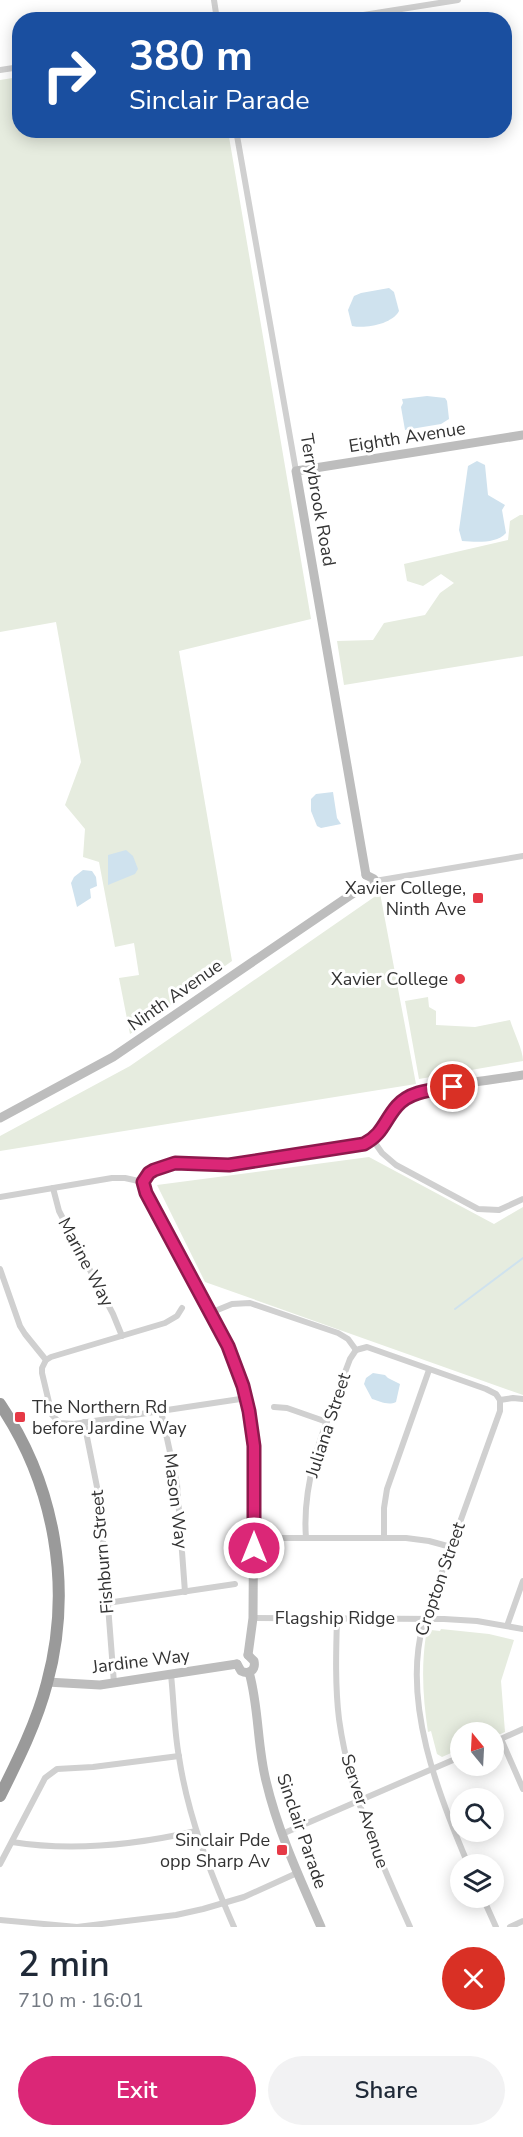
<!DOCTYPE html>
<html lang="en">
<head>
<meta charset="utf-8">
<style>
  :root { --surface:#fff; --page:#f2f2f3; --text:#1f2937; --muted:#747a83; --accent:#db2777 }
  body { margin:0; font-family:"Nunito Sans",sans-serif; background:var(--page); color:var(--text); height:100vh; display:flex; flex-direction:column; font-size:22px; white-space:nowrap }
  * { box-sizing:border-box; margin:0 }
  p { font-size:20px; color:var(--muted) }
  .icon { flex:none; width:33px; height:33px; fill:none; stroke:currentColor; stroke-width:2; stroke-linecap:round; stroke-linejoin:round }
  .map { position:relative; height:1927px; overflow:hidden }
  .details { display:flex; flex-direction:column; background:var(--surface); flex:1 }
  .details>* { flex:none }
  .top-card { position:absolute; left:12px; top:12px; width:500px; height:126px; border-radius:24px; box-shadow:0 3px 15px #0003; background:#1a4fa0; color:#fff; overflow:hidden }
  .needle { width:39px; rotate:342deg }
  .tools { position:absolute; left:450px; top:1722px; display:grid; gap:12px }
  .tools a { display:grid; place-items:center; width:54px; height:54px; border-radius:50%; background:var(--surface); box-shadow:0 3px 15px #0003; font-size:30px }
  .pin { position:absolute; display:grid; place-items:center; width:51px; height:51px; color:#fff; margin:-26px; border:3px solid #fff; border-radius:50%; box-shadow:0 2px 6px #0007 }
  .me { position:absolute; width:66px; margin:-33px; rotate:0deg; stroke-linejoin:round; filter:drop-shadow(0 0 4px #0008) }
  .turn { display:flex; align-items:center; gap:21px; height:126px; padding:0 18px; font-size:27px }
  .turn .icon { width:78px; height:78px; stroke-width:2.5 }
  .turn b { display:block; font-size:42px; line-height:51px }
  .round { display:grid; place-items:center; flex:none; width:63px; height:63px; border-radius:32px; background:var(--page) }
  .overview { display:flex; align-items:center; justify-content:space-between; height:102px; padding:0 18px }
  h1 { font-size:36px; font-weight:600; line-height:45px }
  .primary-button { display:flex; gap:12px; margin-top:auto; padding:12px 18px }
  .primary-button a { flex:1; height:69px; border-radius:36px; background:var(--accent); color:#fff; font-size:24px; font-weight:600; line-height:69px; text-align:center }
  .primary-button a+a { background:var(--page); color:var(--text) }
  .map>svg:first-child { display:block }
</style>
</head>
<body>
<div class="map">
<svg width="523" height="1927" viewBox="0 0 523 1927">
  <rect width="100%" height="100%" fill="#fff"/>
  <g fill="#e6ecdf">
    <path d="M19 77 20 130 228 131 311 619 179 651 232 961 130 1034 119 978 139 975 134 943 115 947 99 862 83 857 85 829 65 805 81 762 56 622 0 632V80Z"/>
    <path d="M520 515H523V656L344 685 337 641 373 640 384 623 425 615 440 593 454 583 441 574 423 586 407 581 404 564 508 540 510 521Z"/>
    <path d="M380 893 416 1084 0 1151V1136L130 1066Z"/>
    <path d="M428 997 429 1007 436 1011V1025L475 1027 510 1020C514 1033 523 1050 523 1061L419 1079 405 1001Z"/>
    <path d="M369 1157 494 1224 523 1207V1395L205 1282 157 1185Z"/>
    <path d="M441 1629 489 1634 514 1640 501 1681 505 1732 494 1737V1732H460V1749L442 1757 437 1754 431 1731 428 1732C423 1699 421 1668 426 1635L431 1630 440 1631Z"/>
  </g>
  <g fill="#cfe2ee">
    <path d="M389 288 394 292 399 311C392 324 366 329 352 326L348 310 354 296 361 293Z"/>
    <path d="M427 396 445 398 447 401 449 419 441 424 405 430 401 407 403 403 402 399Z"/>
    <path d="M477 461 485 465 488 495 505 505 502 510 506 533C496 544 476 542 462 541L459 530 468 466Z"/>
    <path d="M333 792 337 818 341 824 321 828 317 826 311 811V799L316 794Z"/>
    <path d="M126 850 133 856 138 869 135 874 108 885V855Z"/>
    <path d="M83 870 92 871 96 877 97 886 90 889 91 898 77 907 71 883 74 877Z"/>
    <path d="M373 1373 385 1375 388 1378 400 1384 396 1402C388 1406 379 1401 372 1399L364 1384 366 1378Z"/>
  </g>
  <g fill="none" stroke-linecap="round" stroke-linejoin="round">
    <path stroke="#cfe2ee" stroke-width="2" d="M455 1309 523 1258"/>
    <g stroke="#d0d0d0" stroke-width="6">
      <path d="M214 0 217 20"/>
      <path d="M332 20 458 0"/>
      <path d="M0 70 20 67"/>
      <path d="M236 130 296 471"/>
      <path d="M375 881 523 856"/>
      <path d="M373 1140 382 1153 396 1165 478 1209 499 1210 523 1199"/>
      <path d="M53 1188 59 1211 113 1314 122 1336"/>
      <path d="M0 1197 112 1178H125L143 1182"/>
      <path d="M0 1269 20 1326 25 1334 46 1360 42 1368V1373L52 1415 60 1423 74 1424 247 1398"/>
      <path d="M210 1313 232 1304 250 1303 338 1333 348 1339 356 1350 367 1347 486 1389 496 1394 500 1400 513 1398 523 1399"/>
      <path d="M46 1360 51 1357 165 1323 177 1316 182 1308"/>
      <path d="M274 1407 287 1408 327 1422"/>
      <path d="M161 1411 177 1484 185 1592"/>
      <path d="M84 1422 100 1502 114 1683"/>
      <path d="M254 1538H406L429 1541 451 1547"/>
      <path d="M306 1538C301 1475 329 1416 350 1359L356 1350"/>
      <path d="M384 1538V1508L387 1489 429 1370"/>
      <path d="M107 1603 235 1584"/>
      <path d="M253 1618 444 1619 477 1621 523 1629"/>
      <path d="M337 1618C336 1652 335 1686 339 1719 349 1793 380 1860 410 1927"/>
      <path d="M507 1626 523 1581"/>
      <path d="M171 1675C174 1702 174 1730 179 1757 188 1817 210 1872 234 1927"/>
      <path d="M501 1739 523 1789"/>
      <path d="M494 1742 523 1729"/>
      <path d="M282 1834 460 1757"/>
      <path d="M12 1842C74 1852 135 1845 196 1831"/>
      <path d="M0 1864 45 1778 57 1769 93 1767 179 1756"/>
      <path d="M468 1864C438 1794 402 1702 423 1625L500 1411V1400"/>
      <path d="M483 1898 496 1927"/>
      <path d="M0 1920 77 1927 176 1915 203 1909 244 1897 297 1873"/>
      <path d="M510 1927 523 1921"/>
    </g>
    <g stroke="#bdbdbd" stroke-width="9">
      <path d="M366 875 296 471 523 435"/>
      <path d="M361 888 368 890 374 886V879L366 875"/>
      <path d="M0 1118 113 1057 361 888"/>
      <path d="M248 1655 253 1618 254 1466 252 1430 247 1398 240 1375 228 1346 146 1193 143 1182 149 1173 154 1170 175 1163 229 1165 356 1146C388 1136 382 1115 405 1099 424 1086 496 1080 523 1075"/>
      <path d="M237 1664 241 1671C249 1675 256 1670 254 1661L248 1655"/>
      <path d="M249 1672C259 1707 257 1745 266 1781 278 1832 300 1879 321 1927"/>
      <path d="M47 1682 100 1685 237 1664"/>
    </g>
    <path stroke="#9a9a9a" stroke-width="12" d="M0 1404C55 1485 73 1588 47 1683 37 1722 18 1760 0 1796"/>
  </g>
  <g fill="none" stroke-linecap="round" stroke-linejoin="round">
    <g stroke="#8e194d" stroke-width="15">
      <path id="route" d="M254 1548V1446L249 1411 243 1386 228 1346 146 1193 143 1182 149 1173 154 1170 175 1163 229 1165 364 1144C383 1134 384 1121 397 1106 411 1090 434 1090 453 1087"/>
    </g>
    <use href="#route" stroke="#db2777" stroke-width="10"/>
  </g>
  <g fill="#e63946" stroke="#fff" stroke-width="2">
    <rect x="472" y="892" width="12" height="12" rx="3"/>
    <circle cx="460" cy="979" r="6"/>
    <rect x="14" y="1411" width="12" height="12" rx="3"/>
    <rect x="276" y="1844" width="12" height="12" rx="3"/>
  </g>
  <g text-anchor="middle" stroke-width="6" stroke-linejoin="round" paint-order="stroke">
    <g font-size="18" fill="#333" stroke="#fff">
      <text transform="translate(407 437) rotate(-9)" y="6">Eighth Avenue</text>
      <text transform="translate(318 500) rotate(80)" y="6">Terrybrook Road</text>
      <text transform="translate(175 995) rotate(-35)" y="6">Ninth Avenue</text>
      <text transform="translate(86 1262) rotate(62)" y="6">Marine Way</text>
      <text transform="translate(328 1425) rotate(-72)" y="6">Juliana Street</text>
      <text transform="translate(176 1501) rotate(83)" y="6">Mason Way</text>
      <text transform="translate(102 1552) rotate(-95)" y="6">Fishburn Street</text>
      <text transform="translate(440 1579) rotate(-71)" y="6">Cropton Street</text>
      <text x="335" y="1624">Flagship Ridge</text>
      <text transform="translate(141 1661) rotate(-7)" y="6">Jardine Way</text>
      <text transform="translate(365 1811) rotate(72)" y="6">Server Avenue</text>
      <text transform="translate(302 1831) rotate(71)" y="6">Sinclair Parade</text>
    </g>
    <g font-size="18" fill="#333" stroke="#fff" text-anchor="end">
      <text x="466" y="894">Xavier College,<tspan x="466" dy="21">Ninth Ave</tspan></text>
      <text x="448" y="985">Xavier College</text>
      <text x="32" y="1413" text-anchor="start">The Northern Rd<tspan x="32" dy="21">before Jardine Way</tspan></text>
      <text x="270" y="1846">Sinclair Pde<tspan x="270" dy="21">opp Sharp Av</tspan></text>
    </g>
  </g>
</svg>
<div class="tools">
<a><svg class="needle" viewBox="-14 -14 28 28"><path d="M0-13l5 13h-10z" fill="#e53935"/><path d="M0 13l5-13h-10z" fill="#747a83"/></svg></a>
<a><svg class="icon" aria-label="search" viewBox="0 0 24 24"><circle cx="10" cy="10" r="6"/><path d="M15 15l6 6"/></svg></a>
<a><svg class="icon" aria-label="layers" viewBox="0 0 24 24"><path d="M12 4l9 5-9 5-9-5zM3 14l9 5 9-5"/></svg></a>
</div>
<div class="pin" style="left:453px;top:1087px;background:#d93025"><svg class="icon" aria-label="arrive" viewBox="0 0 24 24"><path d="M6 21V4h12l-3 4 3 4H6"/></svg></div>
<svg class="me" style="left:254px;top:1548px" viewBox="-20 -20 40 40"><circle r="17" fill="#db2777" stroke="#fff" stroke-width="3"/><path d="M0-11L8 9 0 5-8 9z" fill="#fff"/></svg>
<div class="top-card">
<div class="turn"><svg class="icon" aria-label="right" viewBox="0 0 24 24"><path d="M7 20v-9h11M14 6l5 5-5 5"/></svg><div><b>380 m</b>Sinclair Parade</div></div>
</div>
</div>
<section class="details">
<div class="overview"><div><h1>2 min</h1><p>710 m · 16:01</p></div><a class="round" style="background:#d93025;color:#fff"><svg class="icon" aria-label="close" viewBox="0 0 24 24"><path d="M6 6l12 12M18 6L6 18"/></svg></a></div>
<div class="primary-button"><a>Exit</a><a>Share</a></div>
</section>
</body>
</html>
